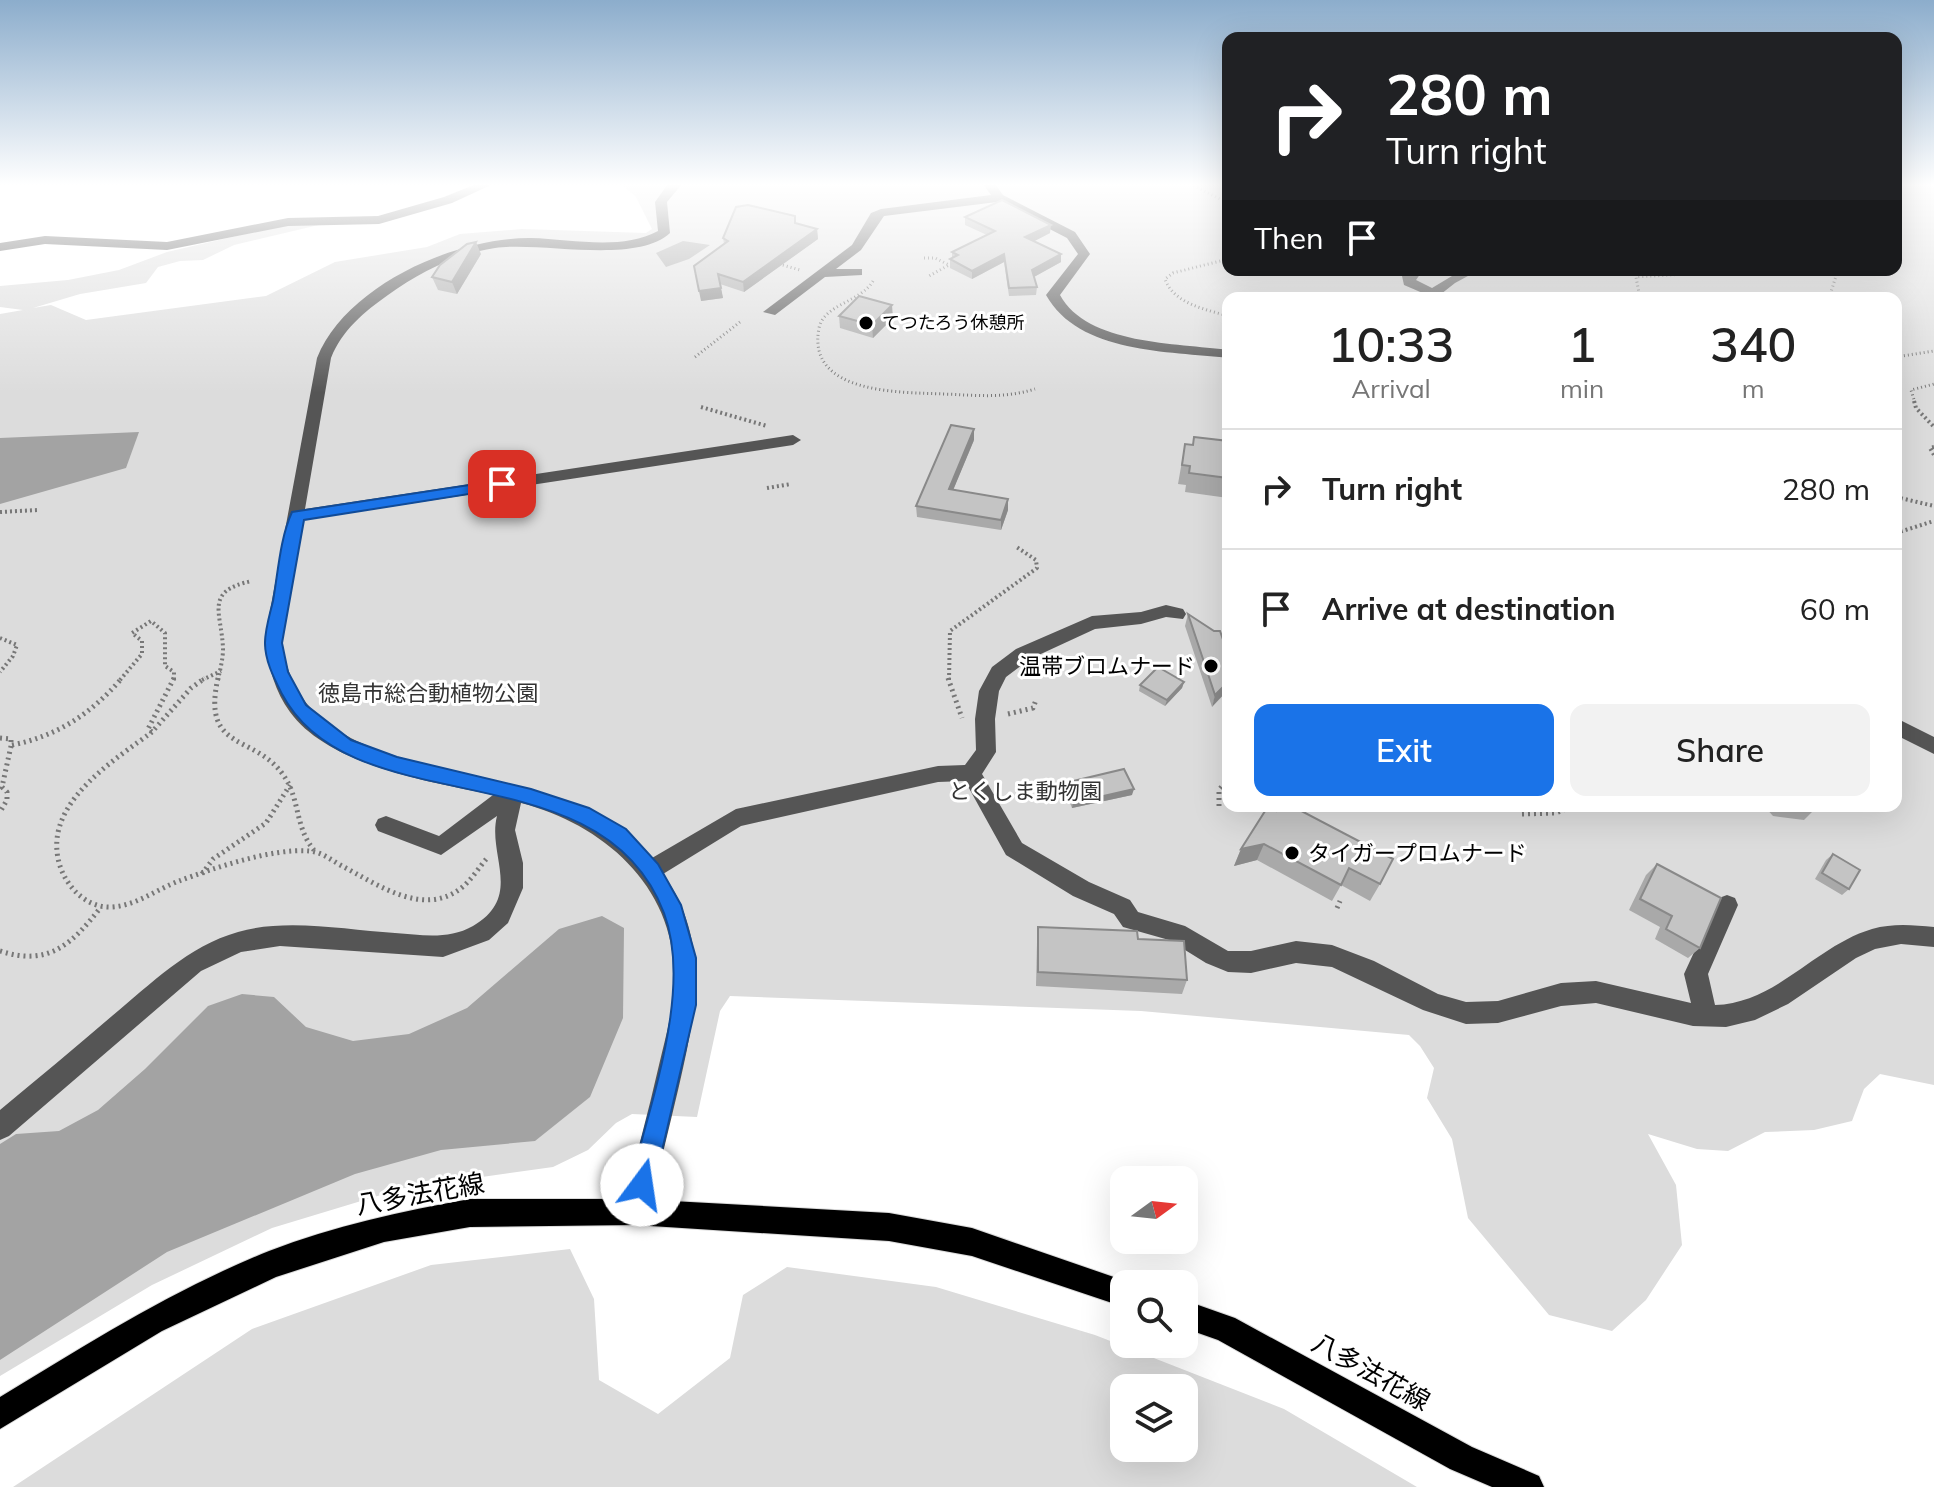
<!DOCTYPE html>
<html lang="en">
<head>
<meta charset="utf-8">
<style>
  :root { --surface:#fff; --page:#f2f2f2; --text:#222; --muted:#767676; --line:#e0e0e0; --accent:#1a73e8 }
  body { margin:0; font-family:Mulish,"Noto Sans JP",sans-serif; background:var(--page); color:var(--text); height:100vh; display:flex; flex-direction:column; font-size:30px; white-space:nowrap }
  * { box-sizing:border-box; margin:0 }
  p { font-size:26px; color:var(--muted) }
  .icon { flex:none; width:44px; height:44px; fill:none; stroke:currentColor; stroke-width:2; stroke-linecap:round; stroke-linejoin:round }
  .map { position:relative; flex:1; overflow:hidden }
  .panel { position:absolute; left:1222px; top:292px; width:680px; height:520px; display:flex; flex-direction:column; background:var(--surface); border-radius:16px; box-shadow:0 8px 32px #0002 }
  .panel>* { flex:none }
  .guide { position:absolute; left:1222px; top:32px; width:680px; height:244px; border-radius:16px; box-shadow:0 8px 32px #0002; background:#202124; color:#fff; overflow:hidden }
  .needle { width:52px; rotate:75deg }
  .tools { position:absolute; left:1110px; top:1166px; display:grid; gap:16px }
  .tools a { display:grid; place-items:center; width:88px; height:88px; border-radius:16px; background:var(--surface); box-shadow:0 8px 32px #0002; font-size:40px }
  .pin { position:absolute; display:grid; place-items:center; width:68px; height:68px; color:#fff; margin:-34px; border-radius:16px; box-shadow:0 4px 12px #0006 }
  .me { position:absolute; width:88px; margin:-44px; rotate:14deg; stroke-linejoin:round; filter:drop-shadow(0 0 6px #0008) }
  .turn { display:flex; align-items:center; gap:28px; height:168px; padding:0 32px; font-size:36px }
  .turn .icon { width:104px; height:104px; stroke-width:2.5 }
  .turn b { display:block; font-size:56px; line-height:68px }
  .then { display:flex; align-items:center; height:76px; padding:0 32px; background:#0003; gap:16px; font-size:30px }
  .eta { display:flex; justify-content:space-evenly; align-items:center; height:136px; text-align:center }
  .eta b { font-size:48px; font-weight:600; line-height:56px }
  .cta { display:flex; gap:16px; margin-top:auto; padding:16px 32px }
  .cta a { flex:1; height:92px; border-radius:16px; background:var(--accent); color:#fff; font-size:32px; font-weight:600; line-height:92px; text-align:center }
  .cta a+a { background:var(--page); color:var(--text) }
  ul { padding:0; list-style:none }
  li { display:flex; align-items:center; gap:24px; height:120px; padding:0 32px; border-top:2px solid var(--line) }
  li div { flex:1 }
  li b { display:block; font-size:30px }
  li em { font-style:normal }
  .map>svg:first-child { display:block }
</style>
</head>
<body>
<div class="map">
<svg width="1934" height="1487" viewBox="0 0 1934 1487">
  <rect width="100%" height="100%" fill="#fff"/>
  <g fill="#dcdcdc" fill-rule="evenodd">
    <path d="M621 184H1228V270H1896V184H1934V1085L1880 1074 1864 1089 1852 1121 1814 1130 1765 1132 1728 1151 1697 1149 1648 1134 1676 1185 1682 1245 1646 1300 1612 1331 1549 1315 1468 1218 1452 1139 1427 1098 1434 1068 1420 1046 1409 1035 1141 1011 730 996 720 1011 697 1117 632 1114 616 1123 588 1150 553 1167 404 1188 272 1228 152 1285 0 1376V314L23 310 0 307V286L68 280 119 270 167 252 297 222 327 223 234 245 203 260 180 261 158 267 146 283 80 294 33 308 51 305 86 320 266 296 335 262 427 247 460 234 522 229 646 233 652 229 636 197ZM1228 298H1896V806H1228Z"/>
    <path d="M570 1249 594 1299 599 1380 658 1414 730 1358 743 1295 787 1267 936 1287 1095 1335 1284 1409 1417 1487H13L252 1329 431 1265ZM1124 1388H1184V1448H1124Z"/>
  </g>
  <g fill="#a3a3a3">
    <path d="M683 241 710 245 689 259 666 267 656 253Z"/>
    <path d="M139 432 126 468 0 504V438Z"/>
    <path d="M602 916 624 928 623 1018 590 1097 535 1141 441 1150 355 1174 167 1252 0 1360V1144L16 1134 59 1131 98 1110 145 1069 208 1006 242 994 274 997 306 1027 353 1041 409 1034 467 1008 559 929Z"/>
  </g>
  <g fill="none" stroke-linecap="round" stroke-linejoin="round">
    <g stroke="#dbdbdb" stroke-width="2">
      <g id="major">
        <path d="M470 1199H635L889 1213 972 1228 1134 1284H1124V1307L972 1256 889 1241 635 1225 470 1227 384 1242 276 1277 162 1331 0 1429V1397C87 1344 174 1289 269 1251 334 1226 401 1211 470 1199Z"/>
        <path d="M1184 1300 1235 1318 1472 1447 1539 1476 1544 1487H1492L1450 1469 1218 1340 1184 1328Z"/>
      </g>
    </g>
    <g stroke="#777" stroke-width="3" stroke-dasharray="1 3" stroke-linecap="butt">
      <path d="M1190 184 1220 199 1228 198"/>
      <path d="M1197 184H1225"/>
      <path d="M924 258H935L949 265 929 276"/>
      <path d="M1228 259 1173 273 1165 279C1174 304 1205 309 1228 316"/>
      <path d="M779 264 800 270"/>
      <path d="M873 281C861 302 824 304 819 328 806 395 902 392 943 394 975 395 1003 399 1035 389"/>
      <path d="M1647 298 1639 293 1636 277 1685 274V270"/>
      <path d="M1829 298 1838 270"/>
      <path d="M695 357 740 322"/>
      <path d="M1896 357 1934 351"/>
      <path d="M1915 403 1911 390 1934 384"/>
    </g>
    <g stroke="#777" stroke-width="4" stroke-dasharray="2 3" stroke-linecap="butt">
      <path d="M1914 401 1916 408 1934 427"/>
      <path d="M701 407 767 426"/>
      <path d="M1934 447 1930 448 1934 455"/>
      <path d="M767 488 791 484"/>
      <path d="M1896 497 1934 506"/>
      <path d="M0 512 38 510"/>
      <path d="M1896 533 1934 521"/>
      <path d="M0 638 17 645 13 656 0 672"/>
      <path d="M120 680 142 654V641L132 633 151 621 165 633V666L174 672V680"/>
      <path d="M202 680 221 671"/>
      <path d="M218 680C220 670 223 659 223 649 222 613 203 591 252 581"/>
      <path d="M949 680 950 631 1037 568 1036 560 1015 546"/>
    </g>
    <g stroke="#777" stroke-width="5" stroke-dasharray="2 4" stroke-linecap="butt">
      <path d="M174 678 148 729 152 732 191 688 205 678"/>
      <path d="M218 678C201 753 255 733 284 776 300 799 295 828 314 850"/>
      <path d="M948 678 962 718"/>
      <path d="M1008 714 1033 708 1036 700"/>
      <path d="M152 732C116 759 52 798 57 851 59 879 82 908 111 907 136 906 157 889 179 881 214 868 272 848 309 851 322 852 331 860 342 866 377 884 422 917 460 889 471 881 479 867 488 857"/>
      <path d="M0 738 11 739V746L2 787 7 792V800L0 812"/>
      <path d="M12 745C58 736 92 713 122 678"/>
      <path d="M1219 806V790L1228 779"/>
      <path d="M1522 814 1556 813 1573 806"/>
      <path d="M202 874 213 859 266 823 290 785"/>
      <path d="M1337 908 1340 901"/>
      <path d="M0 951C49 967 72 944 101 907"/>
    </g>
    <g fill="#555" fill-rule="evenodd">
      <path d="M476 184H493L452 203 379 224 288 226 167 250 45 244 0 251V243L45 236 167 242 288 218 378 216 444 197Z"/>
      <path d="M668 184H682L667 202 670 233C635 265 541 241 495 248 456 254 420 272 388 295 364 312 342 330 331 358L305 509 793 435 801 440 793 445 303 520C298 550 293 580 288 610 286 621 281 635 283 646 304 806 569 743 652 858L736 809 938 766 965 765 976 750 975 719 979 691 992 667 1016 649 1092 616 1141 612 1166 605 1183 609 1186 614 1183 619 1166 617 1141 624 1095 629 1030 659 1006 677 999 691 995 719 996 752 982 774 1022 843 1089 882 1130 900 1138 912 1185 926 1228 951H1251L1296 941 1332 945 1374 961 1438 994 1466 1002 1498 1001 1561 983 1596 981 1691 1003 1684 974 1719 898 1727 895 1735 898 1738 905 1708 974 1715 1005C1777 1003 1815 946 1872 929 1893 923 1913 925 1934 927V947L1901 944 1875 949 1856 958 1788 1004 1755 1020 1726 1027 1693 1026 1596 1003 1561 1006 1498 1023 1466 1024 1423 1010 1332 967 1296 963 1251 973 1228 972 1206 963 1169 940 1123 927 1114 914 1073 896 1006 855 965 781 938 782 741 826 663 874C711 941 696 1012 679 1086 669 1128 659 1170 648 1212L645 1222 635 1225 625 1222 622 1212C634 1163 648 1114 659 1065 666 1035 675 1005 674 975 674 885 602 824 521 803L515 830 523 863V888L508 923 489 940 443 957 280 946 241 952 201 971 9 1136 0 1140V1110C37 1079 75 1048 112 1016 151 984 188 946 238 932 287 918 345 930 395 933 422 935 448 940 473 926 524 896 487 855 497 816L441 855 378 831 375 825 378 819 386 816 439 836 493 795C432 782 329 766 290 712 275 692 269 667 264 643L317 358C346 285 457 237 531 238 571 239 621 251 658 231L655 202Z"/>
      <path d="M983 184H995L1003 195 1075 232 1090 254 1060 295C1087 345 1177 343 1228 350V358C1169 351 1079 354 1046 295L1078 254 1067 238 997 202 884 216 861 250 836 269H862V275L825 277 775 315 763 312 852 245 871 213 881 209 991 195Z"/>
      <path d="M1409 270H1423L1416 280 1432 288 1462 270H1479L1455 283 1436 298H1421L1425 294 1404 285 1402 276Z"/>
      <path d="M1896 718 1934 737V754L1896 735Z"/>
    </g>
    <use href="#major" fill="#000" fill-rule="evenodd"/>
  </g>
  <g fill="#a9a9a9">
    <path d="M965 217 1050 233 1034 241 1061 262 1034 277 1037 287 1036 295 1009 296 1004 262 972 279 950 268V259L952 258V252L987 235 965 225Z"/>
    <path d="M795 223 817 229 818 239 744 292 720 284 723 298 701 301 724 244 723 238Z"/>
    <path d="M481 254 457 294 438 290 432 277Z"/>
    <path d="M839 316 893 318 873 338 840 328Z"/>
    <path d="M974 440 953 490 1008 510 1001 530 917 517 916 506Z"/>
    <path d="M1228 441V498L1185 492 1186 485 1178 484 1185 444 1192 445Z"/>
    <path d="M1188 614 1214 631 1228 654 1212 707 1185 626Z"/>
    <path d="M1184 682 1182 688 1165 706 1139 691 1140 685Z"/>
    <path d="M1065 783 1132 795 1072 808 1064 789Z"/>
    <path d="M1764 806H1817L1815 809 1804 820 1773 816Z"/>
    <path d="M1267 808 1380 884 1370 901 1341 885 1332 901 1257 860 1234 866 1241 849Z"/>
    <path d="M1833 854 1849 889 1842 895 1815 879 1826 860Z"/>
    <path d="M1657 864 1700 948 1688 958 1655 939 1660 927 1629 910 1646 875Z"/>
    <path d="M1038 927 1138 939 1187 980 1182 994 1036 986 1037 942Z"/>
  </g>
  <g fill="#898989">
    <path d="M1051 225 1050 233 1025 246V237Z"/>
    <path d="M817 229 818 239 744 292 743 282Z"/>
    <path d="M476 242 481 254 457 294 452 282Z"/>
    <path d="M1004 254V262L972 279V271Z"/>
    <path d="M1061 254V262L1032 278V270Z"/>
    <path d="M721 288 723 298 701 301 699 291Z"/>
    <path d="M892 305 893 318 873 338 872 325Z"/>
    <path d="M974 429V440L949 500V489Z"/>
    <path d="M1008 499V510L1001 530V520Z"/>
    <path d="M1184 682 1182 688 1165 706 1167 700Z"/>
    <path d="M1228 682V690L1212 707 1215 695Z"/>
    <path d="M1134 789 1132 795 1072 808 1073 803Z"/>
    <path d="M1264 844 1257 860 1234 866 1241 849Z"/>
  </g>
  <g fill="#c4c4c4" stroke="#898989" stroke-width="2">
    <path d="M1002 200 1051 225 1025 237 1061 254 1032 270 1037 287 1009 288 1004 254 972 271 950 259 958 255 952 252 995 231 965 217Z"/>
    <path d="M748 205 795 216V223L817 229 743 282 718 274 721 288 699 291 694 266 728 241 723 238 736 207Z"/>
    <path d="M476 242 452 282 432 277 440 265 467 244Z"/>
    <path d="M859 296 892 305 872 325 839 316Z"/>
    <path d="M951 425 974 429 949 489 1008 499 1001 520 916 506Z"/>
    <path d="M1194 437 1228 441V478L1189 473 1190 466 1182 465 1185 444 1193 445Z"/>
    <path d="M1188 614 1214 631H1220L1228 654V682L1215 695Z"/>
    <path d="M1158 667 1184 682 1167 700 1140 685Z"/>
    <path d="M1124 769 1134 789 1073 803 1065 783Z"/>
    <path d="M1279 806H1292L1393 859 1380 884 1349 868 1341 885 1264 844 1241 849 1267 808 1276 811Z"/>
    <path d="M1789 806H1817L1815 809Z"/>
    <path d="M1833 854 1860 870 1849 889 1822 873Z"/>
    <path d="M1657 864 1721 898 1700 948 1666 929 1672 916 1640 899Z"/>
    <path d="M1038 927 1137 931 1138 939 1184 941 1187 980 1038 972Z"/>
  </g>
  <linearGradient id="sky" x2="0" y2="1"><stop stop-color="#8cadcc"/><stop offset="0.47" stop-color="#fff"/><stop offset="1" stop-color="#fff" stop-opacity="0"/></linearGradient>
  <rect width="1934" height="393" fill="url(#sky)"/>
  <path fill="#1a73e8" stroke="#114b97" stroke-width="2" d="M502 480 507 481V488L304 520 282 643 288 672 306 705 351 740 397 757 531 789 589 808 626 829 658 864 681 905 696 958V1005L654 1185 651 1193 642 1197 633 1193 630 1185C649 1105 693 991 664 913 601 746 352 827 282 694 274 678 265 661 265 643 265 629 270 614 273 601 278 573 280 538 292 512Z"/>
  <g fill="#000" stroke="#fff" stroke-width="3">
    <circle cx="866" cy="323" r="8"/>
    <circle cx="1211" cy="666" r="8"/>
    <circle cx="1292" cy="853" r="8"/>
  </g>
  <g text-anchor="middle" stroke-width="6" stroke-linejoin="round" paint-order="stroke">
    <g font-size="18" fill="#000" stroke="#fff" text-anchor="start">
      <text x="882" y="329">てつたろう休憩所</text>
    </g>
    <g font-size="22" fill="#000" stroke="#fff" text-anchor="end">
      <text x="1195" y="674">温帯ブロムナード</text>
      <text x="1308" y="861" text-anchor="start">タイガープロムナード</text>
    </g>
    <g font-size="22" fill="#333" stroke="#fff">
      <text x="428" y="701">徳島市総合動植物公園</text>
      <text x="1025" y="799">とくしま動物園</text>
    </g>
    <g font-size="26" fill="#000" stroke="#fff">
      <text transform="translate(420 1194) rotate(-10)" y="9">八多法花線</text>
      <text transform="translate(1371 1372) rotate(29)" y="9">八多法花線</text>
    </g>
  </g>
</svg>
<div class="tools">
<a><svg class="needle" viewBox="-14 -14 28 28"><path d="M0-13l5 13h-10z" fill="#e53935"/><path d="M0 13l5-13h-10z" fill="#767676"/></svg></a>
<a><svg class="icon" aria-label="search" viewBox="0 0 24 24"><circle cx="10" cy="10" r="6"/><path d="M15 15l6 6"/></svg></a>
<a><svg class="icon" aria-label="layers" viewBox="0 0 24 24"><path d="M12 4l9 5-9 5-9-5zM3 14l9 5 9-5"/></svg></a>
</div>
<div class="pin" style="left:502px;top:484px;background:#d93025"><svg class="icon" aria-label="arrive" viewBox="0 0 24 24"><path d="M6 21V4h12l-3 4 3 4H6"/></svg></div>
<svg class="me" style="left:642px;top:1185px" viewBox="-20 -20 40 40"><circle r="19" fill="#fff"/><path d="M0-13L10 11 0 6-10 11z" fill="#1a73e8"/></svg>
<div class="guide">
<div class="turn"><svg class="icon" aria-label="right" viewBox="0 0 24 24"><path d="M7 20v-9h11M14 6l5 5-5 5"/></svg><div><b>280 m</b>Turn right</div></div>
<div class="then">Then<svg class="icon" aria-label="arrive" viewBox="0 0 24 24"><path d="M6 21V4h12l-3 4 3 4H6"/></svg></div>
</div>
<section class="panel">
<div class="eta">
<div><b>10:33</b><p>Arrival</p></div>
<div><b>1</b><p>min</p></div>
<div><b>340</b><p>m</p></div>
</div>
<ul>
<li><svg class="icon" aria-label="right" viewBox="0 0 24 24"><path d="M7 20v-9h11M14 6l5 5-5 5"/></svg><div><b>Turn right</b></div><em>280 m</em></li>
<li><svg class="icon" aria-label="arrive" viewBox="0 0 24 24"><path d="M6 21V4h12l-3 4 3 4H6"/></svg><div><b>Arrive at destination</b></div><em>60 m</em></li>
</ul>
<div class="cta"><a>Exit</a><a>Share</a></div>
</section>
</div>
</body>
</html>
